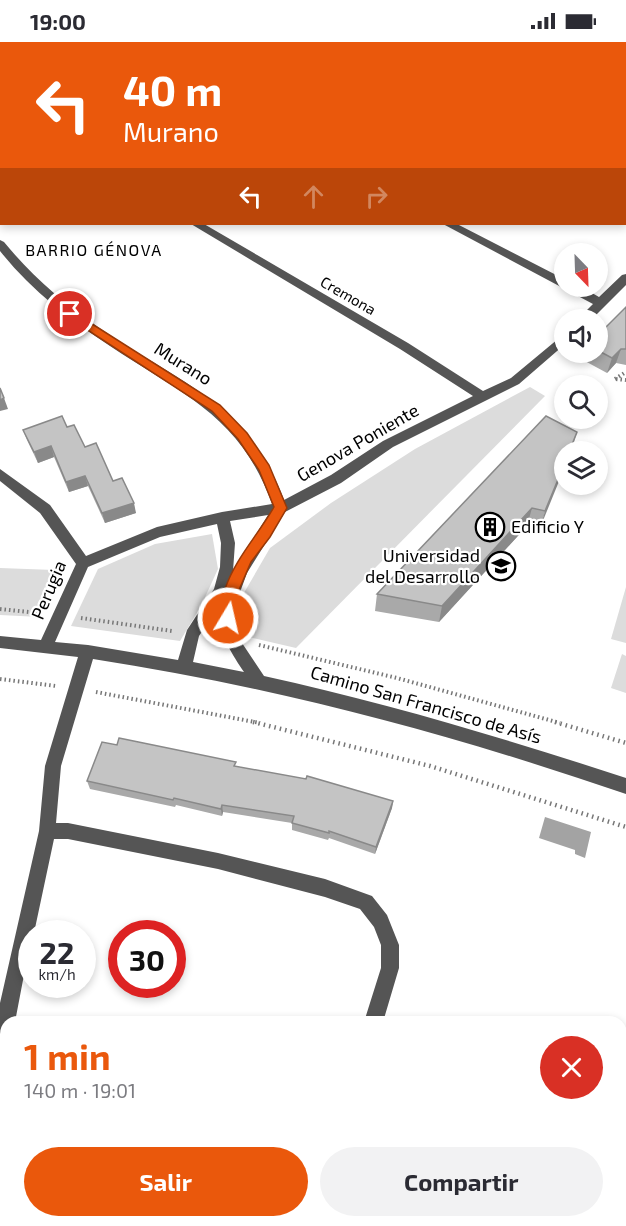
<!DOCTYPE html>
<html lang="es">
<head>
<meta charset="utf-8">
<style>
  :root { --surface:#fff; --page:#f2f2f3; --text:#2b2b33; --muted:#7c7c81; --accent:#ea580c }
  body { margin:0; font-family:"Exo 2",sans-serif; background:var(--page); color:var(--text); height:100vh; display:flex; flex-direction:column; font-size:22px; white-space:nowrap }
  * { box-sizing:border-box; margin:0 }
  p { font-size:20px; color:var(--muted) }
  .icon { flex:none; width:33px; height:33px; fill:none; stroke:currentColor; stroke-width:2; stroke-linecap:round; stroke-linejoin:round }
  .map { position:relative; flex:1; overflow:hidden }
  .details { position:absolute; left:0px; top:974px; width:627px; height:212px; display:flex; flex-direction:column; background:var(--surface); border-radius:18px 18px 0 0; box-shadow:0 3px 9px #0003 }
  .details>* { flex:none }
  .guide { position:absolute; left:0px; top:0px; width:627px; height:183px; box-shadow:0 3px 9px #0003; background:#ea580c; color:#fff; overflow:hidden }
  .needle { width:39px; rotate:157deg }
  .controls { position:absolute; left:554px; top:201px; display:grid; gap:12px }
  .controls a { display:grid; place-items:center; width:54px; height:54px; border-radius:50%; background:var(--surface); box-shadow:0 3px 9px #0003; font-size:30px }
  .speed { position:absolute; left:18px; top:878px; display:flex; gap:12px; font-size:30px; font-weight:700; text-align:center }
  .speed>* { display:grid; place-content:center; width:78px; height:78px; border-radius:50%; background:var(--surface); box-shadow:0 3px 9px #0003; line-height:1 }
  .speed small { font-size:15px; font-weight:400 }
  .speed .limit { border:9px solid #d22; background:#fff; color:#111 }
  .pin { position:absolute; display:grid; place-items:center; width:51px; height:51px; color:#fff; margin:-26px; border:3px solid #fff; border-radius:50%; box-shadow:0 2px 6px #0007 }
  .me { position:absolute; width:66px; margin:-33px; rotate:9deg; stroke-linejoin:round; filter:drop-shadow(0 0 4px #0008) }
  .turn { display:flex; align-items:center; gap:21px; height:126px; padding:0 24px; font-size:27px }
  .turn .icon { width:78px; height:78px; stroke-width:2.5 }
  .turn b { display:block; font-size:42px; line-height:51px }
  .lanes { display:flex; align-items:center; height:57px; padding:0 24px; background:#0003; justify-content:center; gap:30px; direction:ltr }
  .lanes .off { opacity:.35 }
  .round { display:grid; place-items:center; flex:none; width:63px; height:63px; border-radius:32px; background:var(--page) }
  .overview { display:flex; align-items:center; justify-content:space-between; height:102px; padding:0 24px }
  h1 { font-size:36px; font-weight:700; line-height:45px; color:var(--accent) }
  .cta { display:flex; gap:12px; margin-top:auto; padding:12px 24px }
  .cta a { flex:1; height:69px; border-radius:36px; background:var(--accent); color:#fff; font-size:24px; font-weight:700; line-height:69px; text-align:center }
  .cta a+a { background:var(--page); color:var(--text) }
  .status { display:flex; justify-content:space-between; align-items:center; height:42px; padding:0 30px; background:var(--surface); direction:ltr }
  .status svg { height:16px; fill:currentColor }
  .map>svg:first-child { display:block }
</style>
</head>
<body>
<div class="status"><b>19:00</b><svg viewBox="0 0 49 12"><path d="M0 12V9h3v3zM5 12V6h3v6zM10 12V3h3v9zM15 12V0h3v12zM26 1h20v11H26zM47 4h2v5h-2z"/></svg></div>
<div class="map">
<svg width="626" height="1184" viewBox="0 0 626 1184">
  <rect width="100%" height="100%" fill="#fff"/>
  <g fill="#dcdcdc">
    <path d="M0 0H626V28V2H2L0 33Z"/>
    <path d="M530 345 545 354 296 606 244 594 241 556 270 506 331 461 415 407Z"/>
    <path d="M212 492 218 527 201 564 180 599 71 584 98 527 155 502Z"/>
    <path d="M0 526 54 528 40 575 0 573Z"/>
    <path d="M626 545V601L611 597Z"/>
    <path d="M622 612 626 614V651L611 646Z"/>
  </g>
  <path fill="#a3a3a3" d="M545 775 591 790 585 816 575 812V808L539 796Z"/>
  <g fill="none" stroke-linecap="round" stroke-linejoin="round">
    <g stroke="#777" stroke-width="4" stroke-dasharray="1.5 3" stroke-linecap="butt">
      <path d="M615 337 626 330"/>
      <path d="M616 337 626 338"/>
      <path d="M0 567 38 571"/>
      <path d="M81 576 172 589"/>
      <path d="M259 603 397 636 560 681"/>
      <path d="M0 637 56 644"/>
      <path d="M96 650 260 681"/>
    </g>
    <g stroke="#777" stroke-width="4.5" stroke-dasharray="1.5 4" stroke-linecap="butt">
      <path d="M253 680 430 724 626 785"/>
      <path d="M555 680 626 701"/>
    </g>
    <g fill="#555" fill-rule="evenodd">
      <path d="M122 0H135L121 2Z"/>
      <rect x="0" y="13" width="2" height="6"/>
      <path d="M2 34V41H0V35Z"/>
      <path d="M191 182H204L408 301 483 349 511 336 564 292V303L519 342 393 405 341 441 285 470 247 531 235 564V582L240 598 264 634C387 661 507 697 626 736V752C451 692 276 645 93 617L61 724 56 781H68L218 811 325 837 372 854 387 873 399 903V926L383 980H364L381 926V903L374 885 360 867 325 855 218 827 68 797H54L34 891H32L15 980H6V1010L0 1012V961L39 789 45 724 78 615 0 606V594L41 598 76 522 40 471 0 439V427L50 463 86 514 157 485 222 470 272 462C241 374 182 352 110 304 69 277 31 248 0 209V198L4 200C31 233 63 261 98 285 177 340 248 360 284 458L331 433 383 399 473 354 400 307ZM268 473 233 529 235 501 230 479ZM217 482 221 501 220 525 214 547 187 588 178 618 88 603 55 600 88 525 160 495ZM222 560C215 587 230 609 244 630L193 620 199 594Z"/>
      <path d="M443 182H457L564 237V244H580L599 255 622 233 626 232V243L591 278H577L593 262Z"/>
      <path d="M299 1179H319L317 1184H297Z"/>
    </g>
  </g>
  <g fill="#a9a9a9">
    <path d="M0 0H53L52 2H2V5H0Z"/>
    <path d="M626 265V323L616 321 607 331 583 318 586 310H597V294Z"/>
    <path d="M67 385 113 439 136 471 105 481 88 444 69 450 54 415 38 421 27 398 23 388Z"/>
    <path d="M577 390 571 410H564L540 486 527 484 439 580 375 569 377 552Z"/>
    <path d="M117 703 236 725 393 759 392 766 375 812 329 796 328 798 292 788V781L223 770 222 774 176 763 175 765 90 747 87 739Z"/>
    <path d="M588 1179H621L626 1184H587Z"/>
  </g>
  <g fill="#898989">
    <path d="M621 307 616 321 607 331 612 316Z"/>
    <path d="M4 356 8 367 0 369V358Z"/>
    <path d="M51 404 54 415 38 421 34 410Z"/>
    <path d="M564 423V427L540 486 545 469Z"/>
    <path d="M85 434 88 444 69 450 66 440Z"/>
    <path d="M134 461 136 471 105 481 102 471Z"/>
    <path d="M532 466 527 484 439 580 442 564Z"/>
    <path d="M393 759 392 766 375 812 376 805Z"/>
    <path d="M222 763 223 770 222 774 221 767Z"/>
  </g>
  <g fill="#c4c4c4" stroke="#898989" stroke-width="1.5">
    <path d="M626 265V307H621L612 316 597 308V294Z"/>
    <path d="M0 346 4 356 0 358Z"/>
    <path d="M62 374 67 385 74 383 85 405 96 401 113 439 122 436 134 461 102 471 85 434 66 440 51 404 34 410 23 388Z"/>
    <path d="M546 374 577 390 569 410H564V423L545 469 532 466 442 564 377 552Z"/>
    <path d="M119 696 236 720 234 724 306 737 307 734 393 759 376 805 329 789V791L292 781 294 774 222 763 221 767 174 756 173 758 87 739 102 700 117 703Z"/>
    <path d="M621 1071 626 1073V1184H596L597 1179H621Z"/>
  </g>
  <path fill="#ea580c" stroke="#983908" stroke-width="1.5" d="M70 268 220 363 247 391 269 423 287 466 270 495 251 520 239 548 233 580H223L221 576C222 567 223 556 225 547 235 517 258 493 274 465L259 428 238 397 212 369 66 274 65 272Z"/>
  <defs>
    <g id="building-ring" transform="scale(1.5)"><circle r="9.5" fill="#fff" stroke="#000" stroke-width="1.5"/><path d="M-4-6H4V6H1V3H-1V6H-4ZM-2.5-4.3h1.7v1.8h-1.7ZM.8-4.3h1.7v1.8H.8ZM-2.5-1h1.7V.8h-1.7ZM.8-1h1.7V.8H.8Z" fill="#000"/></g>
    <g id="university-ring" transform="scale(1.5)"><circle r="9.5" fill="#fff" stroke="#000" stroke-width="1.5"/><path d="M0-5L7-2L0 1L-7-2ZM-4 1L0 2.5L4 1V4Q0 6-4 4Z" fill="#000"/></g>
  </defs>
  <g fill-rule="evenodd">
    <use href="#building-ring" x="490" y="485"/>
    <use href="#university-ring" x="501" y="524"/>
  </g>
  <g text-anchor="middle" stroke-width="4.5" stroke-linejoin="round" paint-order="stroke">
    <g font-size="15" fill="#000" stroke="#fff">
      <text transform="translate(348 254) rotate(30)" y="5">Cremona</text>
    </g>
    <g font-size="16" letter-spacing="1.5" fill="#000" stroke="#fff">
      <text x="94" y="214">BARRIO GÉNOVA</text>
    </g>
    <g font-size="18" fill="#000" stroke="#fff">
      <text transform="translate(183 322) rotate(32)" y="6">Murano</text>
      <text transform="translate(358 401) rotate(-30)" y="6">Genova Poniente</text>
      <text transform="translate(49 548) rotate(-67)" y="6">Perugia</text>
      <text transform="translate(426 663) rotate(16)" y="6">Camino San Francisco de Asís</text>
    </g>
    <g font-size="18" fill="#000" stroke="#fff" text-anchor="start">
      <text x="511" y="491">Edificio Y</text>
      <text x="480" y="520" text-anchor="end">Universidad<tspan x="480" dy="21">del Desarrollo</tspan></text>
    </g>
  </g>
</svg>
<div class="controls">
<a><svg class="needle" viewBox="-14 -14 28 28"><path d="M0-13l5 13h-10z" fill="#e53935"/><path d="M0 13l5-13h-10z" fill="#7c7c81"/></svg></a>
<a><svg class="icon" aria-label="sound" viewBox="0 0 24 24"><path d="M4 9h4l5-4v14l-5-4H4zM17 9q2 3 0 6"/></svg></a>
<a><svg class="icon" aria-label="search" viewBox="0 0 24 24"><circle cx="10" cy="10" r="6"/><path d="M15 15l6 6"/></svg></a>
<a><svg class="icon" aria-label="layers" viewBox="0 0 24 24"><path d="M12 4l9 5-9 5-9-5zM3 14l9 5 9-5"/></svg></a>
</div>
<div class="speed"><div>22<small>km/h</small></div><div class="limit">30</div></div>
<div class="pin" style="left:70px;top:272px;background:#d93025"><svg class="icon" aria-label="arrive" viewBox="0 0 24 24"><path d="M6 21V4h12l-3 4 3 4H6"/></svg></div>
<svg class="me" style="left:228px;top:576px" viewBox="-20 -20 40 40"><circle r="17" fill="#ea580c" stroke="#fff" stroke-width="3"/><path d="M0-11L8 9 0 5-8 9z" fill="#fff"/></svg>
<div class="guide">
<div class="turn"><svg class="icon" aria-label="left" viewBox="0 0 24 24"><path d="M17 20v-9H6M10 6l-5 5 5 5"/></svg><div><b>40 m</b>Murano</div></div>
<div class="lanes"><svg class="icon" aria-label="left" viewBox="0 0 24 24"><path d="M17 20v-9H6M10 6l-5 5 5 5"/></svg><svg class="icon off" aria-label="ahead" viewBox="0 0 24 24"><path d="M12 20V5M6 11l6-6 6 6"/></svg><svg class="icon off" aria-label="right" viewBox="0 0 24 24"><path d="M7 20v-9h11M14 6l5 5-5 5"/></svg></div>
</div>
<section class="details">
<div class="overview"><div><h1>1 min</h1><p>140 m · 19:01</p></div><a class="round" style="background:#d93025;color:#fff"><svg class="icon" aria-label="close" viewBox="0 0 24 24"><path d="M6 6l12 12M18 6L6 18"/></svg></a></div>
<div class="cta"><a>Salir</a><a>Compartir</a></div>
</section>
</div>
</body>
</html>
